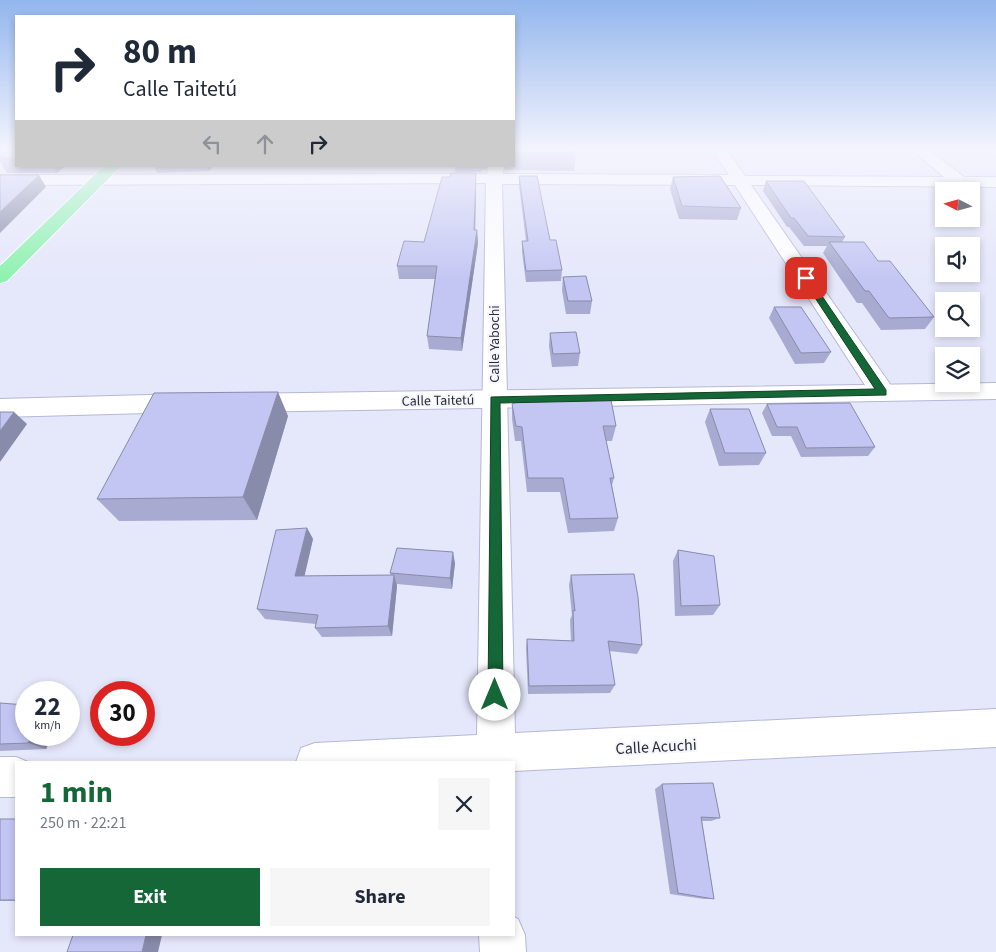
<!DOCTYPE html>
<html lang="en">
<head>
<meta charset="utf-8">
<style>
  :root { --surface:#fff; --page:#f6f6f7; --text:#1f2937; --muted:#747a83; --accent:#156737 }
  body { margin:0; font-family:"Source Sans 3",sans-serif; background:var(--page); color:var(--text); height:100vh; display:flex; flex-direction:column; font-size:19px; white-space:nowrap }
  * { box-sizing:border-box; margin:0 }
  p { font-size:16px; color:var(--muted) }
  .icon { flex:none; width:28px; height:28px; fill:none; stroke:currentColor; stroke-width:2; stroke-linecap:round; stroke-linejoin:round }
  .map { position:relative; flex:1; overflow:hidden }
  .side { position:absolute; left:15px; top:761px; width:500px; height:175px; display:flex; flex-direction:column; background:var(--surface); border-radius:0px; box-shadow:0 2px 8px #0003 }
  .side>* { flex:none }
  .guide { position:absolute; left:15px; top:15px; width:500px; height:152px; border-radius:0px; box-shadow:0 2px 8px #0003; background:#fff; color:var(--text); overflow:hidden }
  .needle { width:32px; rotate:276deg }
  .buttons { position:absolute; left:935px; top:182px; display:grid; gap:10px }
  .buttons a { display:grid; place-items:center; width:45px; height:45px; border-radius:0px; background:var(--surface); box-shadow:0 2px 8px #0003; font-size:25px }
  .speed { position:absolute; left:15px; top:681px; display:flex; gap:10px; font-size:25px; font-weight:700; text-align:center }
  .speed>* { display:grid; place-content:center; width:65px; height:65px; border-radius:50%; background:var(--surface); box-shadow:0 2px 8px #0003; line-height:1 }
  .speed small { font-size:12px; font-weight:400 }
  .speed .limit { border:8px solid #d22; background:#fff; color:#111 }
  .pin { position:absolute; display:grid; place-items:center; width:42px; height:42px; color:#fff; margin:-21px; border-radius:10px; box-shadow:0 2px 8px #0006 }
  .me { position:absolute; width:55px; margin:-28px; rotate:0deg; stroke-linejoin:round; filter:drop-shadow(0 0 4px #0008) }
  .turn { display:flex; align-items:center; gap:18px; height:105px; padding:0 25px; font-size:22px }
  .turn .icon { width:65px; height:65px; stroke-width:2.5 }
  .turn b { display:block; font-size:35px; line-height:42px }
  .lanes { display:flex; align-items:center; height:48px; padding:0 25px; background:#0003; justify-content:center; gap:25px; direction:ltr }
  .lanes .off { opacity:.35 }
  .round { display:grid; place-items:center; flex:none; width:52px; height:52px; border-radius:0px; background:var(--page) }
  .summary { display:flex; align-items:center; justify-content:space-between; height:85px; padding:0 25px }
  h1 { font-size:30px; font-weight:700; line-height:38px; color:var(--accent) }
  .cta { display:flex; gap:10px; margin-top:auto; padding:10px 25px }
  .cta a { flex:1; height:58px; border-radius:0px; background:var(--accent); color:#fff; font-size:20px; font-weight:700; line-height:58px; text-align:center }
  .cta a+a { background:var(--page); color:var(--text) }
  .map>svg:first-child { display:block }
</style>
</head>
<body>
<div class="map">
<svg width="996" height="952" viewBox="0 0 996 952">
  <rect width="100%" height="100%" fill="#e5e7fb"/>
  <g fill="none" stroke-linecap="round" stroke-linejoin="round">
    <g stroke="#b5b8d7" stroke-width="2">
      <g id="minor">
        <path d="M711 148H725L745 176 944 177 910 148H926L964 177H996V187L751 185 892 387 895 393 892 399 883 401 874 399 735 185 502 184 515 733 996 709V747L514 771V762H296L301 748 315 743 477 735 486 183 0 185V175L487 174 488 166H504L503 174 729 175Z"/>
        <path d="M0 757H16L28 762H16V797H0Z"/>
        <path d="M514 917 518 919 525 935 526 952H480L479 935H514Z"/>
      </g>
    </g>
    <g stroke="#b5b8d7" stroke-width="2">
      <g id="tertiary">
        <path d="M996 383V399L244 412 235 409 232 403 235 397 244 394Z"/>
        <path d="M186 394 195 397 198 403 195 409 186 412 0 417V399Z"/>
      </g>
    </g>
    <g stroke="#fff" stroke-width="2">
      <path id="trunk" d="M104 166H121L7 281 0 283V266Z"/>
    </g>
    <use href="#minor" fill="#fff" fill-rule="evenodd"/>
    <use href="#tertiary" fill="#fff" fill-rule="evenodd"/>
    <use href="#trunk" fill="#8cf2ae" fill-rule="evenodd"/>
  </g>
  <g fill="#a8aad1">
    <path d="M16 148V166H65L57 173H7L0 162V156Z"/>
    <path d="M514 148 576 152 574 171 505 170 504 166H514Z"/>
    <path d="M154 166H213L209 171 157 173Z"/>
    <path d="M455 166H487L486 170H482V172H455Z"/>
    <path d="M519 176 550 240 562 270 561 281 526 282 522 252V241H526L519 186Z"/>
    <path d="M673 177 741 208 737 220 679 219 670 189Z"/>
    <path d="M766 181 845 237 842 242 878 261 934 317 925 329 881 330 862 303H857L823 253 827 246H804L789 227H787L763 191Z"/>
    <path d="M476 185 475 230H477L478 243 462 351 429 349 427 336 435 279H399L397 266 424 242Z"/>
    <path d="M563 277 592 301 590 314H566L562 290Z"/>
    <path d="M774 307 831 352 824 363 795 364 769 318Z"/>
    <path d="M550 333 580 353 578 366 552 367 549 346Z"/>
    <path d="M512 404 616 426 612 441H606L614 478 612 485 618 518 614 531 568 533 560 492H527L521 441H515L512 419Z"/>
    <path d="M767 404 875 447 868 456 801 457 791 436H772L762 413Z"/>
    <path d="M710 409 766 453 759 465 719 466 705 422Z"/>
    <path d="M288 416 257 520 119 521 97 499Z"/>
    <path d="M307 528 313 539 304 576 391 575 390 573 455 563 452 589 397 584V586L392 636 322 637 315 628 316 624 265 619 257 609Z"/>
    <path d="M678 550 720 605 713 615 675 616 673 561Z"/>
    <path d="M571 575 642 645 637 654 609 651 615 685 610 693 528 694 526 648 527 639 571 641 570 620 572 615 569 585Z"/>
    <path d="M0 703 26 735H53L46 749 0 751Z"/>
    <path d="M662 784 720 818 711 821H702L714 899H704L670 894 655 789Z"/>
    <rect x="0" y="819" width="16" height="82"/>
  </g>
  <g fill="#888baa">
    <path d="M53 166H65L57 173Z"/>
    <path d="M207 166H213L209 171Z"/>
    <path d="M476 173V185L475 243 474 230Z"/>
    <path d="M39 175 46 187 0 233V212Z"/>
    <path d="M477 230 478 243 462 351 461 338Z"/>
    <path d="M278 392 288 416 257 520 243 497Z"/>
    <path d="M14 412 27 424 0 462V431Z"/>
    <path d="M307 528 313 539 302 587 295 576Z"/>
    <path d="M453 552 455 563 452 589 450 578Z"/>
    <path d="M394 575 397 586 392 636 388 626Z"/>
    <path d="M32 735H53L46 749 28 743Z"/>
    <path d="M146 935H162L158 952H142Z"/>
  </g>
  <g fill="#c3c6f3" stroke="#888baa">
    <path d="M11 148H16V158H0V156Z"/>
    <path d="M514 148H575L576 152H514Z"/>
    <path d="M451 173H476L474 230H477L461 338 427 336 437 266H397L404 241 424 242 442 177H450Z"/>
    <path d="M0 175H39L0 212Z"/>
    <path d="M519 176H537L550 240H556L562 270 526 271 522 241H528Z"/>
    <path d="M720 176 741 208 682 206 673 177Z"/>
    <path d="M766 181H804L845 237 808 236 794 218H791Z"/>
    <path d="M829 242H864L878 261H890L934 317 889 318 869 291H865Z"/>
    <path d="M586 276 592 301H568L563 277Z"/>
    <path d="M774 307H801L831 352 801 353Z"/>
    <path d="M576 332 580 353 553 354 550 333Z"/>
    <path d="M278 392 243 497 97 499 154 393Z"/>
    <path d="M529 397 611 400 616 426H603L614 478H610L618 518 570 519 563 478H528L522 427 516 426 512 404Z"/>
    <path d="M850 403 875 447 806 448 797 427H777L767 404Z"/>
    <path d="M710 409H749L766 453H725Z"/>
    <path d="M0 412H14L0 431Z"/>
    <path d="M307 528 295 576 394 575 388 626 315 628 318 615 257 609 276 530Z"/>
    <path d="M397 548 453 552 450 578 390 573Z"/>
    <path d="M678 550 714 556 720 605 681 606Z"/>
    <path d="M634 574 638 597 642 645 608 641 615 685 529 686 527 639 574 641 573 610 575 611 571 575Z"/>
    <path d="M0 703 26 705V735H32L28 743 0 744Z"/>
    <path d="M713 783 720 818 701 817 714 899 678 893 662 784Z"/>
    <rect x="0" y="819" width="16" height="81"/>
    <path d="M73 935H146L142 952H67Z"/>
  </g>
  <linearGradient id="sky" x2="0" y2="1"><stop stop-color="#93b6ed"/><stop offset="0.53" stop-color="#f3f4fd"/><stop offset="1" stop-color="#f3f4fd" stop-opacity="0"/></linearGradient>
  <rect width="996" height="281" fill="url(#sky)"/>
  <path fill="#156737" stroke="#0e4324" d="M803 277H809L886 390V395L500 403 503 695 500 700 495 702 490 700 488 695 491 397 875 389 802 278Z"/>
  <g text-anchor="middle" stroke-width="4" stroke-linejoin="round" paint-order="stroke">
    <g font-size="14" fill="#2a2b37" stroke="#f5f5fc">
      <text transform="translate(494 344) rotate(-90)" y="5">Calle Yabochi</text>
      <text transform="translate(438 400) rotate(-1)" y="5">Calle Taitetú</text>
    </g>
    <g font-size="16" fill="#2a2b37" stroke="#f5f5fc">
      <text transform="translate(656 746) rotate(-3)" y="6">Calle Acuchi</text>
    </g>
  </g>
</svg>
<div class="buttons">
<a><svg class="needle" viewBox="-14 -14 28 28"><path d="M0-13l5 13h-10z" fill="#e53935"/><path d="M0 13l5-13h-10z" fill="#747a83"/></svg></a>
<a><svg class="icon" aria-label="sound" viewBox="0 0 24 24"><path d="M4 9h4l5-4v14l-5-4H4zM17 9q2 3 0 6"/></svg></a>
<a><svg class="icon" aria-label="search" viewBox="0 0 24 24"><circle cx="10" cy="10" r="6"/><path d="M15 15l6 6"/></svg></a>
<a><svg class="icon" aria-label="layers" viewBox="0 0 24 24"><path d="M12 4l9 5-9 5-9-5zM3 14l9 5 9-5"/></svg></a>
</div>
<div class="speed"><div>22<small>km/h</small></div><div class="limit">30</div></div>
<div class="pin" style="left:806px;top:278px;background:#d93025"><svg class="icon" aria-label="arrive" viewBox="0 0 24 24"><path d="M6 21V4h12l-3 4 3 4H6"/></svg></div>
<svg class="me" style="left:495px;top:695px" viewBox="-20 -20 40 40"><circle r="19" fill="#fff"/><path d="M0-13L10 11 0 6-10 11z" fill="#156737"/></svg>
<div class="guide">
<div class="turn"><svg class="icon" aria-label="right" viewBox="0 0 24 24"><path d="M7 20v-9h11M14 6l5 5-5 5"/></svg><div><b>80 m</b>Calle Taitetú</div></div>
<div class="lanes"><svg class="icon off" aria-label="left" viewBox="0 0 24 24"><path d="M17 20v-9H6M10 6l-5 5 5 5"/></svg><svg class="icon off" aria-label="ahead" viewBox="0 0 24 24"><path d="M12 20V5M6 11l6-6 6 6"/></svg><svg class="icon" aria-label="right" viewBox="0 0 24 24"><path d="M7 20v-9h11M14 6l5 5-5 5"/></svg></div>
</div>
<section class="side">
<div class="summary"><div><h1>1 min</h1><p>250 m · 22:21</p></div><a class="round"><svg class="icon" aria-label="close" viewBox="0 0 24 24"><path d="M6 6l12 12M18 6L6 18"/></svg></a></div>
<div class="cta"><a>Exit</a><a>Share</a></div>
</section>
</div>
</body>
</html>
